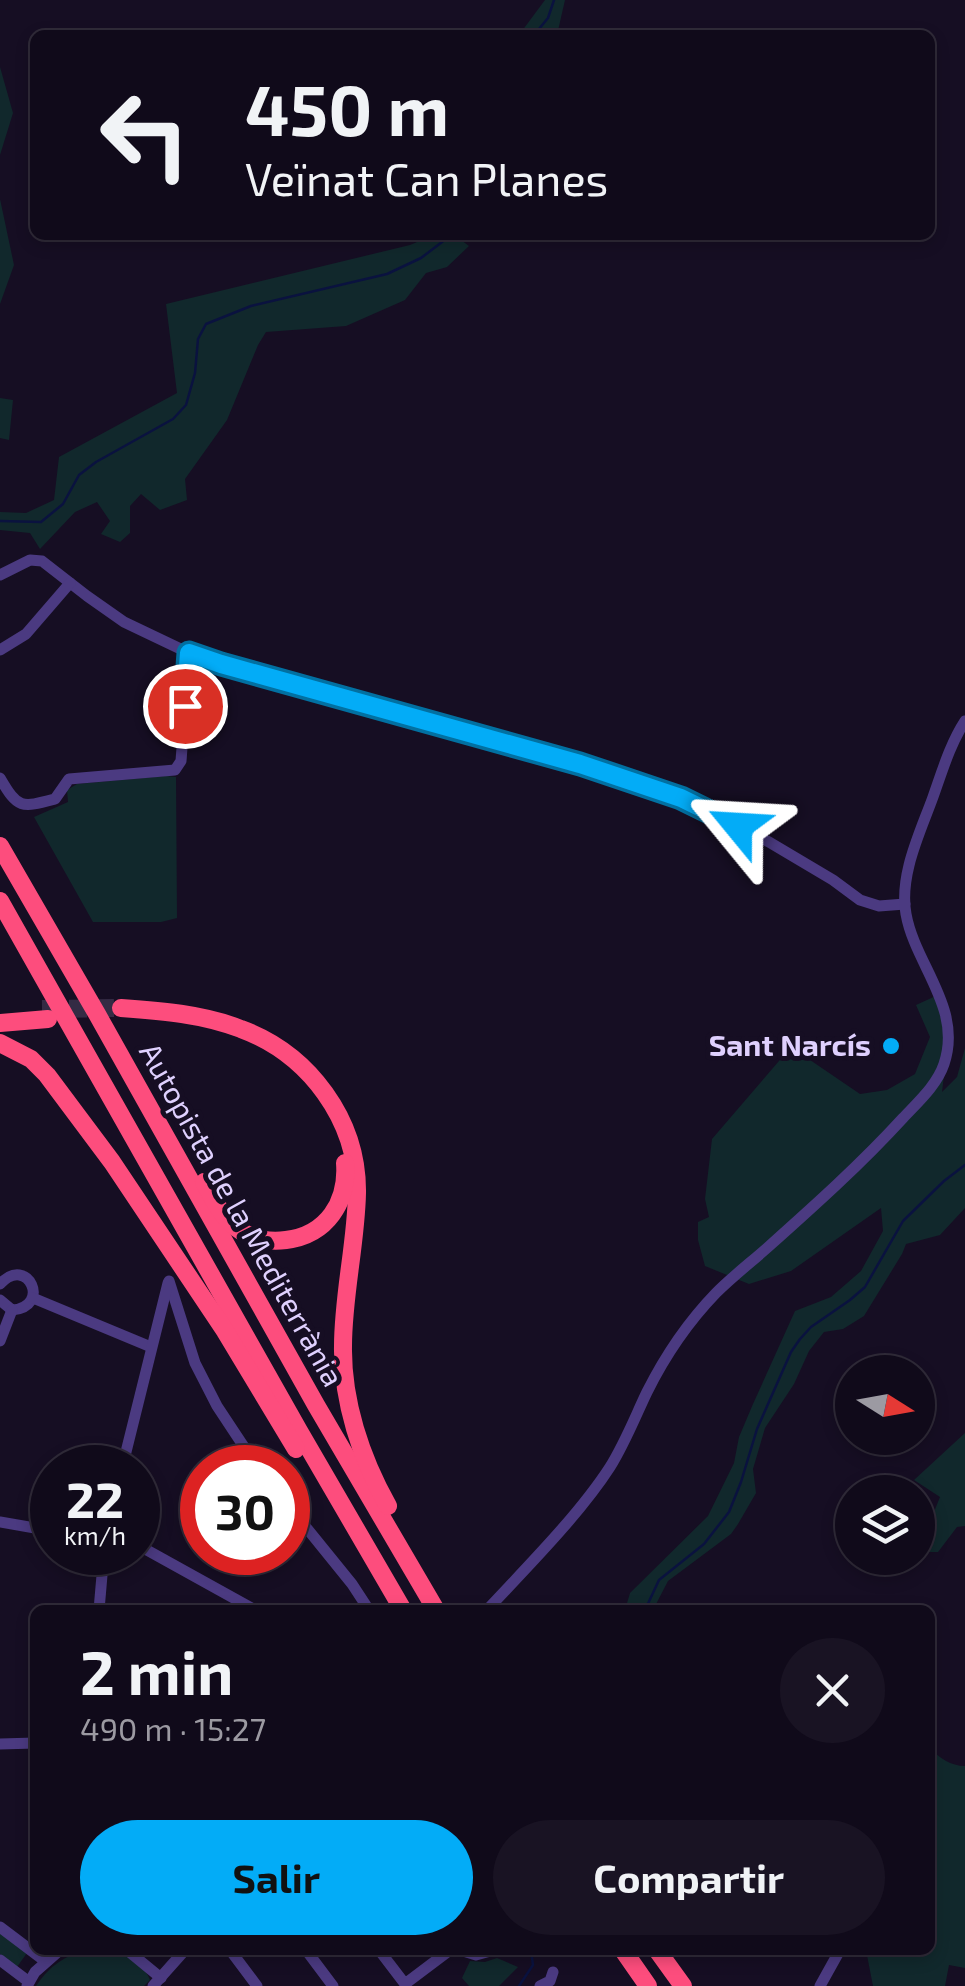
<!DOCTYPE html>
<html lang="es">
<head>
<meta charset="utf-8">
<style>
  :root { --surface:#100a1a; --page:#191323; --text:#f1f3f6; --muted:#9c9aa2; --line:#302b39; --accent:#03acf7 }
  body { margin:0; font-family:"Exo 2",sans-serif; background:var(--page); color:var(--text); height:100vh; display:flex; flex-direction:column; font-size:38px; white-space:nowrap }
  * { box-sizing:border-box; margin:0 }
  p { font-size:32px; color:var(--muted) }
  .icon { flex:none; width:55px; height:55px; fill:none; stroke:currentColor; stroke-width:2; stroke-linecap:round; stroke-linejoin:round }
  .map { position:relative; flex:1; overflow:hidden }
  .sheet { position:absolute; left:30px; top:1605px; width:905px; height:350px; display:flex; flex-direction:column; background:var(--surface); border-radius:15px; box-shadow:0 5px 15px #0003,0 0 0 2px var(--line) }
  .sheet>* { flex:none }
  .hud { position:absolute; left:30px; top:30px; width:905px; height:210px; border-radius:15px; box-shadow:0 5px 15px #0003,0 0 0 2px var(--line); background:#100a1a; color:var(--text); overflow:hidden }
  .needle { width:65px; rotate:101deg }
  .fabs { position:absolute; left:835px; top:1355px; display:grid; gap:20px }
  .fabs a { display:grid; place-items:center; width:100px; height:100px; border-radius:50%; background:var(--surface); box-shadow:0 5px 15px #0003,0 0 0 2px var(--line); font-size:50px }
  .speed { position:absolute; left:30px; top:1445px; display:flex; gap:20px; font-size:50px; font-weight:700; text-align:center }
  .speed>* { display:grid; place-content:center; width:130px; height:130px; border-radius:50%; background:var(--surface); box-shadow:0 5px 15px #0003,0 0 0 2px var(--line); line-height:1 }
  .speed small { font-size:25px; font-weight:400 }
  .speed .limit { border:15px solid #d22; background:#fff; color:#111 }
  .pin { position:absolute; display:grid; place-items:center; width:85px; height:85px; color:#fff; margin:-42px; border:5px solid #fff; border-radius:50%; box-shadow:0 2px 10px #0007 }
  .me { position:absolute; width:110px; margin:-55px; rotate:297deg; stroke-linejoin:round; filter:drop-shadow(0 0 8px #0008) }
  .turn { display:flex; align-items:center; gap:35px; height:210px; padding:0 50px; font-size:45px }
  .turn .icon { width:130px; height:130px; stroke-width:2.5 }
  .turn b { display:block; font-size:70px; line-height:85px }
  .round { display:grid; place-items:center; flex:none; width:105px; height:105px; border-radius:52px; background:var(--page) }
  .head { display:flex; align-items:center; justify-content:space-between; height:170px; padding:0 50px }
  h1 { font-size:60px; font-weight:700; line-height:75px }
  .button { display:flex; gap:20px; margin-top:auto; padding:20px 50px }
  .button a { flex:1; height:115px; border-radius:60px; background:var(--accent); color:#111; font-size:40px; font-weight:700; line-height:115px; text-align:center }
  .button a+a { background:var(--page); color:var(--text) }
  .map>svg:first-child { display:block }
</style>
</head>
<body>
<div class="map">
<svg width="965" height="1986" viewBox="0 0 965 1986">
  <rect width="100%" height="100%" fill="#160e23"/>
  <g fill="#11282c">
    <path d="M545 0H565L557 35H519Z"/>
    <path d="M0 67 13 113 0 155Z"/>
    <path d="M0 199 14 265 0 304Z"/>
    <path d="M434 235H457V237L469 246 447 267 426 273 405 300 346 326 266 332 258 345 227 420 185 479 187 500 160 510 141 494 130 506V533L120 542 101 534 110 521 97 502 75 512 40 549 30 533 0 530V512L26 513 54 500 59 457 177 393 166 304 410 245Z"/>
    <path d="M0 398 13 400 9 440 0 438Z"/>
    <path d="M166 776 176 777 177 918 161 922H93L34 817 68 802 67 790 77 784Z"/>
    <path d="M938 995 950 1026 942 1092 957 1077 965 1048V1208L940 1235 906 1244 902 1254 864 1316 843 1329 824 1332 809 1351 794 1384 765 1428 753 1469 756 1493 738 1524 731 1534 668 1581 653 1610H625L630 1593 708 1516 734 1463 739 1437 753 1404 795 1311 831 1297 861 1271 883 1231 881 1208 791 1271 749 1284 705 1266 698 1240V1222L709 1217 705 1199 712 1139 791 1047 860 1094 887 1090 915 1074 930 1037 916 1005Z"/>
    <path d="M965 1433V1526L957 1527 938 1552H918L940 1497 914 1480Z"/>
    <path d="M930 1748C939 1758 951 1766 965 1766V1968L949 1965 945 1986H873L866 1950H930Z"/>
    <path d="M0 1932 27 1953 17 1967 0 1954Z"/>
    <path d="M88 1950C113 1950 140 1955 150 1980L144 1986H36C48 1967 66 1954 88 1950Z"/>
    <path d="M497 1958 518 1967 499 1986H469L462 1978 470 1961 485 1962Z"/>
  </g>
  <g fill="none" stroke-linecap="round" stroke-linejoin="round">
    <g stroke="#0a123f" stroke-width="2.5">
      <path d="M534 35 548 18 554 0"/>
      <path d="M0 521 41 522 63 504 79 475 96 462 173 419 186 405 195 373 198 339 206 324 251 306 387 274 421 258 446 239 447 235"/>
      <path d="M645 1610 659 1580 704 1544 729 1512 741 1482 757 1429 791 1352 800 1339 811 1327 850 1300 865 1287 903 1221 944 1181 965 1165"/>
      <path d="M519 1986 533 1965 531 1950"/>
    </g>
    <path stroke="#342b44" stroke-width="18" stroke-dasharray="18 9" stroke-linecap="butt" d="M42 1009 121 1008"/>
    <g stroke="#4b3a81" stroke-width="11">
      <path d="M0 575 30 560 42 561 87 596 124 622 189 653 221 665 580 764 681 798 769 842 833 880 860 900 879 906 905 904"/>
      <path d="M0 650 26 634 70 583"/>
      <path d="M0 778C18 809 21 808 55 799L69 779 175 770 181 761 189 653"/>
      <path d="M169 1281 195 1363 217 1406 258 1468"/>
      <path d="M0 1284C28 1254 52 1307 12 1310L0 1300"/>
      <path d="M33 1298 151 1347"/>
      <path d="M0 1341 12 1310"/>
      <path d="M122 1468 168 1283"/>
      <path d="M288 1505 352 1584 369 1610"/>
      <path d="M0 1522 52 1531"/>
      <path d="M138 1547 145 1549 255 1610"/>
      <path d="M99 1610 104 1552"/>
      <path d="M487 1610C527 1567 579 1515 610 1467 625 1443 635 1417 647 1392 665 1356 688 1322 716 1293 732 1277 750 1263 767 1248 814 1206 861 1164 903 1118 918 1102 937 1085 944 1064 963 1008 915 965 906 914 899 875 920 833 933 797 942 772 950 744 965 721"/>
      <path d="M0 1744 35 1743"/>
      <path d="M0 1927 45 1961"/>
      <path d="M127 1950 161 1978"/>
      <path d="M230 1950 257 1986"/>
      <path d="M306 1950 333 1986"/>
      <path d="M379 1950 405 1984 450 1950"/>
      <path d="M460 1950 476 1955 494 1950"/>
      <path d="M0 1960 29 1982"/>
      <path d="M27 1986 35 1972 60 1950"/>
      <path d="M153 1986 185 1950"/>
      <path d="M540 1986 550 1981 553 1972"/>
      <path d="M820 1986 840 1950"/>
    </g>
    <g stroke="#fd4d7d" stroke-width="18">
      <path d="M0 846 97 1014 316 1405 436 1610"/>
      <path d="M0 901 299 1431 403 1610"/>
      <path d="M121 1008C162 1011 203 1014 241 1029 309 1054 358 1120 357 1193 356 1244 343 1295 343 1346 342 1401 361 1458 388 1506"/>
      <path d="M0 1023 48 1019"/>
      <path d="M0 1043 31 1059 47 1075 112 1162 225 1331 296 1449"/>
      <path d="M204 1182C214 1200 223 1220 241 1231 255 1240 270 1242 286 1240 327 1235 348 1202 345 1163"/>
      <path d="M623 1950 648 1986"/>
      <path d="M657 1950 683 1986"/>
    </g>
  </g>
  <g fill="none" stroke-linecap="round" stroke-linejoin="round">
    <g stroke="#0270a1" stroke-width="25">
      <path id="route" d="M185 706 189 653 221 664 580 764 681 798 738 826"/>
    </g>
    <use href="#route" stroke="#03acf7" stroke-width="18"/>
  </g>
  <circle fill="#03acf7" stroke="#160e23" stroke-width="4" cx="891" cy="1046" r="10"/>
  <g text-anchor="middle" stroke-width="10" stroke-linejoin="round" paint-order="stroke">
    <g font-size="30" font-weight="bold" fill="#dfd0fe" stroke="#160e23" text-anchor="end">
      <text x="871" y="1056">Sant Narcís</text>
    </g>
    <g font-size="30" fill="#dfd0fe" stroke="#160e23">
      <text transform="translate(241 1215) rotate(61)" y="10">Autopista de la Mediterrània</text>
    </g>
  </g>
</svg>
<div class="fabs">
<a><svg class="needle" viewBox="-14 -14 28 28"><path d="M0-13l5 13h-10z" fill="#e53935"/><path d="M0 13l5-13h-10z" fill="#9c9aa2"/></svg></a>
<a><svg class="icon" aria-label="layers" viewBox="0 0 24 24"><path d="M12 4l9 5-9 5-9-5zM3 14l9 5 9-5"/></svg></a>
</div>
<div class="speed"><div>22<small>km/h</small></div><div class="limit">30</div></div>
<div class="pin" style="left:185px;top:706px;background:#d93025"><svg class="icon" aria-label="arrive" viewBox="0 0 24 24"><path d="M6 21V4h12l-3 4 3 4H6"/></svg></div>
<svg class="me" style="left:738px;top:826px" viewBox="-20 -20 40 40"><path d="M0-17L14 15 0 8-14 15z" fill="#03acf7" stroke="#fff" stroke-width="4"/></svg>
<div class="hud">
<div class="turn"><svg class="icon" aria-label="left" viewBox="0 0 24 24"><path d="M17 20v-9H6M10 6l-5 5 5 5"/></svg><div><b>450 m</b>Veïnat Can Planes</div></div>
</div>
<section class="sheet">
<div class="head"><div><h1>2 min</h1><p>490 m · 15:27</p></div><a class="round"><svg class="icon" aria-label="close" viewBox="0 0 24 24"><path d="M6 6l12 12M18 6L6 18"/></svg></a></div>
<div class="button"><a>Salir</a><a>Compartir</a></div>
</section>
</div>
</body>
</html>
